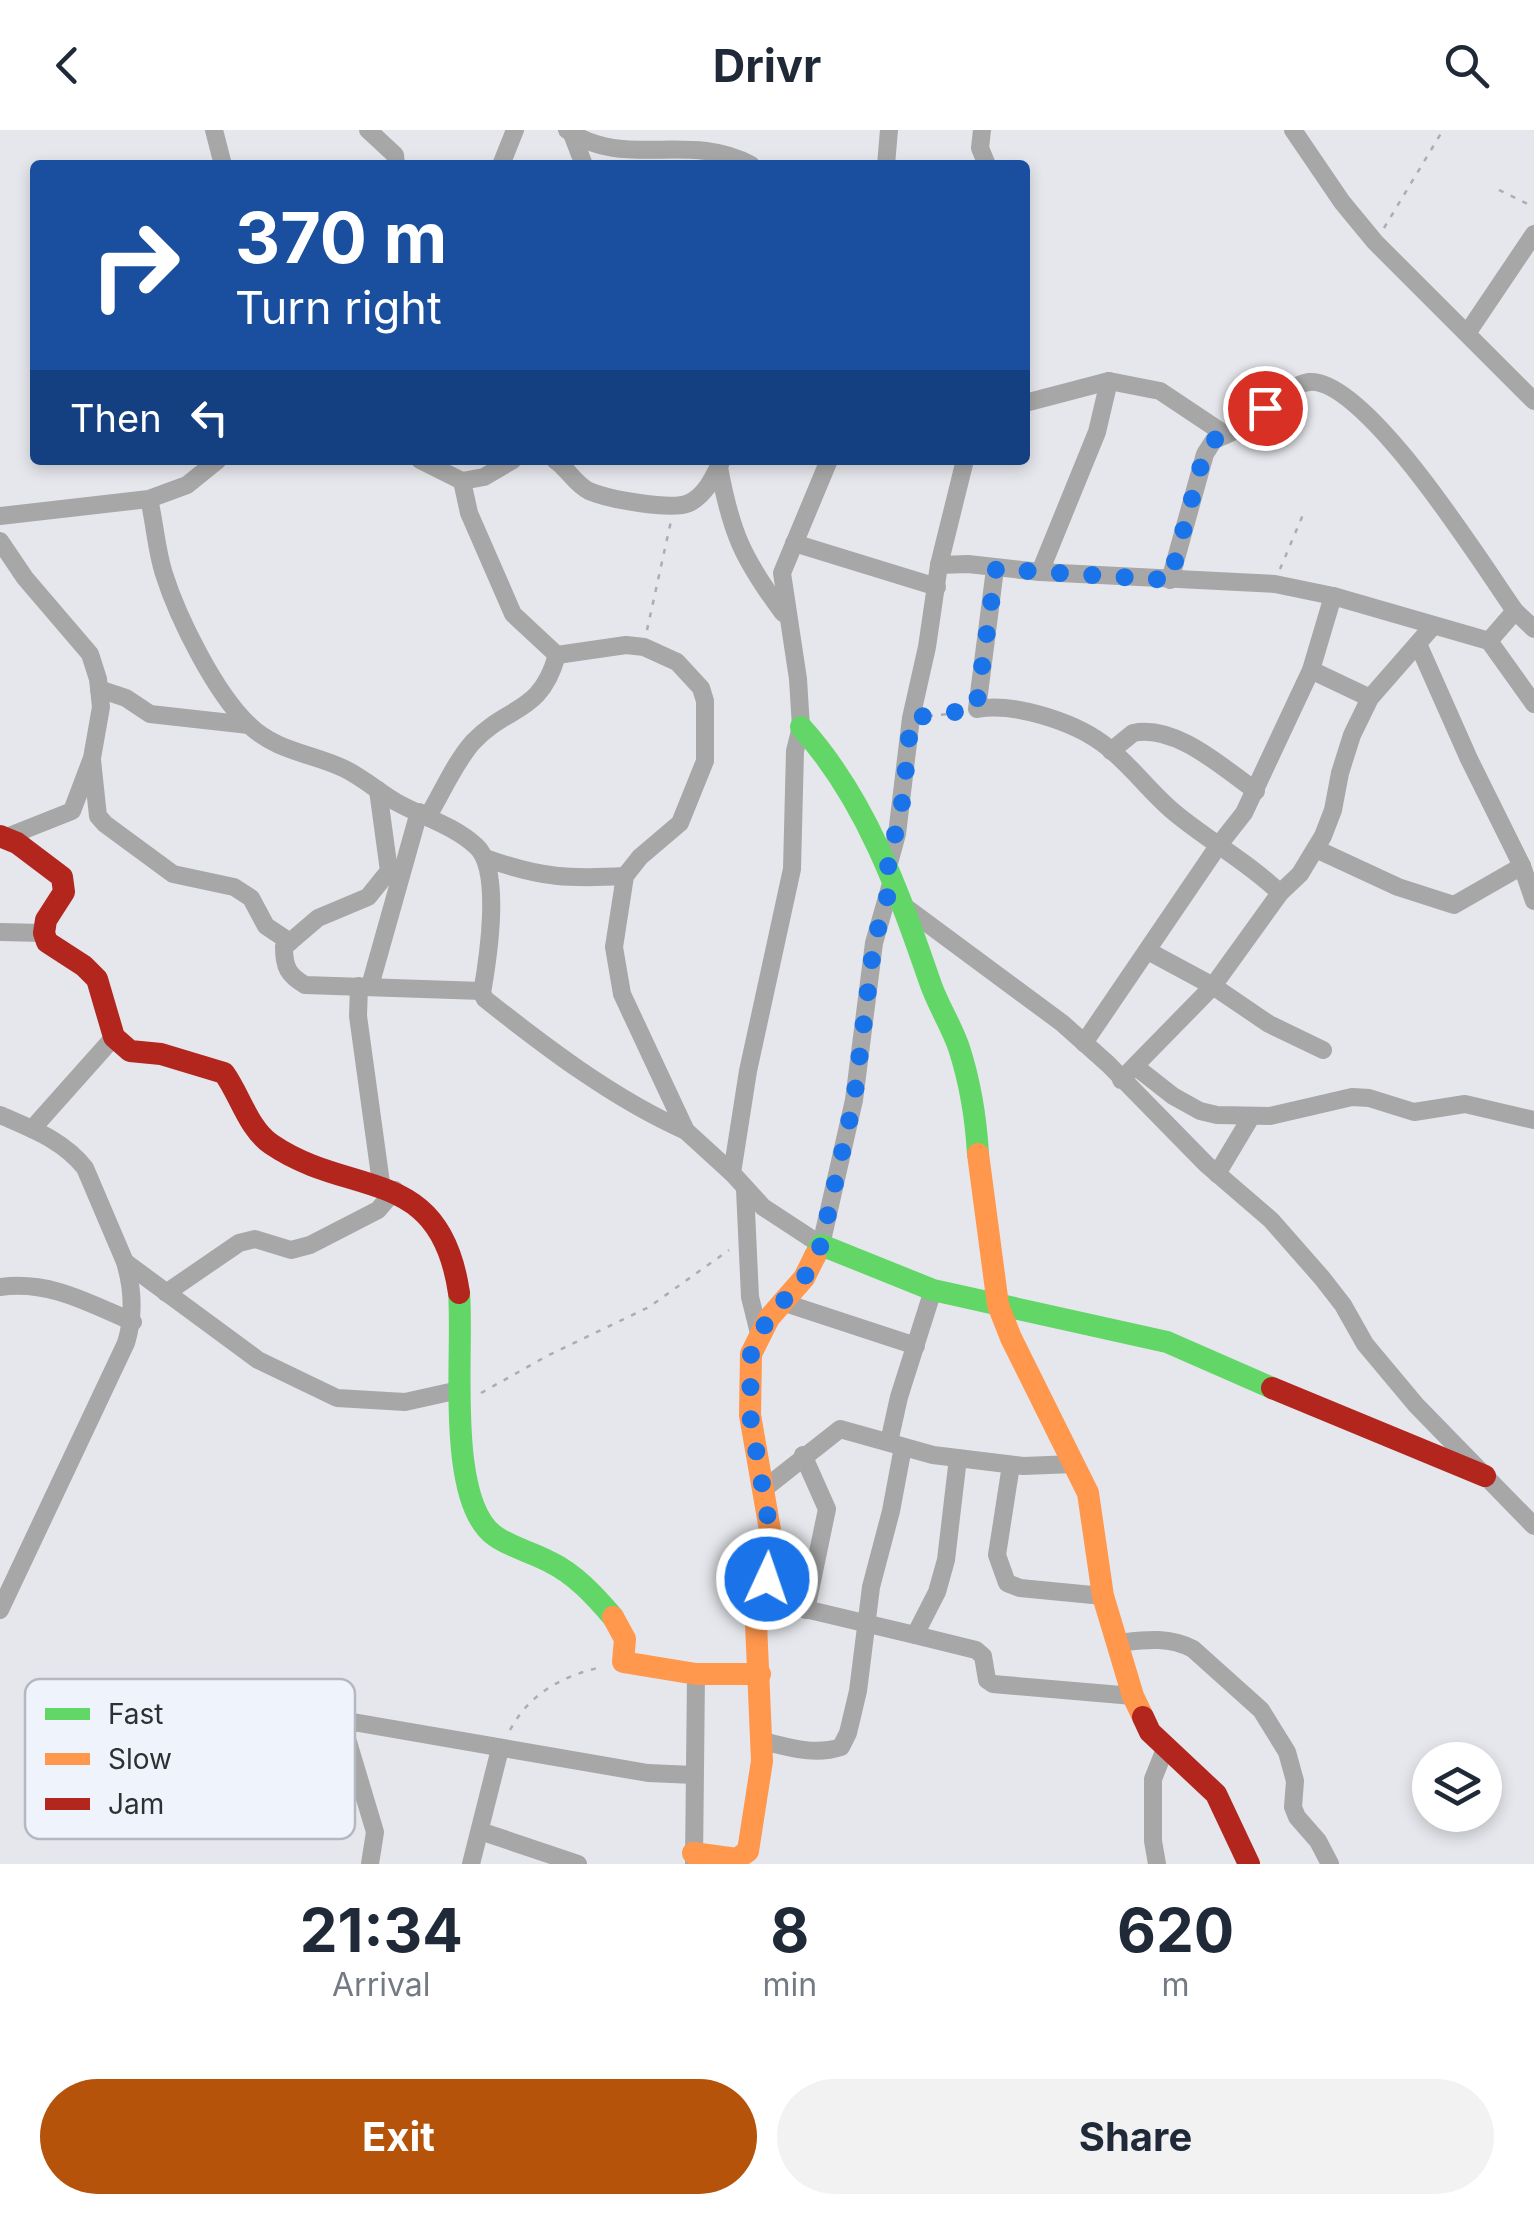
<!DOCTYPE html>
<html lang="en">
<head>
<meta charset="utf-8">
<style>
  :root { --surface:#fff; --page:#f2f2f3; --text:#1f2937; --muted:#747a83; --accent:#b45309 }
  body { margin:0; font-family:Inter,sans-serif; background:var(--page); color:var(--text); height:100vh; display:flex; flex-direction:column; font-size:38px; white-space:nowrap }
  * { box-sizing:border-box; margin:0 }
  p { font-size:32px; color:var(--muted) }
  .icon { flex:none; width:55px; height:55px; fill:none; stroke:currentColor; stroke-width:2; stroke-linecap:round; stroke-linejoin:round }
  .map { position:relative; height:1734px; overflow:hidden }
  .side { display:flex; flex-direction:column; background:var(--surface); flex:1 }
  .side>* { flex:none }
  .guide { position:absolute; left:30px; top:30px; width:1000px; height:305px; border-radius:10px; box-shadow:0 5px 15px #0003; background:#1a4fa0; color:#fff; overflow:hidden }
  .fabs { position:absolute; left:1412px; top:1612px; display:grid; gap:20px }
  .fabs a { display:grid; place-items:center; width:90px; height:90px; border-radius:50%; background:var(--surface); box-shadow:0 5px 15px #0003; font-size:50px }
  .pin { position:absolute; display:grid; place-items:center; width:85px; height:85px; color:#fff; margin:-42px; border:5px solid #fff; border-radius:50%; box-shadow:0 2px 10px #0007 }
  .me { position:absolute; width:110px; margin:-55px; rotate:3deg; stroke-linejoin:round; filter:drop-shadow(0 0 8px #0008) }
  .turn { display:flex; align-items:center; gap:35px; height:210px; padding:0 40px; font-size:45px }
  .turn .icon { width:130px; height:130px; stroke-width:2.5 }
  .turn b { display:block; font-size:70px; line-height:85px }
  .then { display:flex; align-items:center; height:95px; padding:0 40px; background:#0003; gap:20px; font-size:38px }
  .eta { display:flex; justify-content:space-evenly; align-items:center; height:170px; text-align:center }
  .eta b { font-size:60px; font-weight:700; line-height:70px }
  .button { display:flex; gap:20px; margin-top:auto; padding:20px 40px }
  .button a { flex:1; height:115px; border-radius:60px; background:var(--accent); color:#fff; font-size:40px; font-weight:700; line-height:115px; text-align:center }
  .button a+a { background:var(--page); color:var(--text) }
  header { display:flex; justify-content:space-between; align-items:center; height:130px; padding:0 40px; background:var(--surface); font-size:45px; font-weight:700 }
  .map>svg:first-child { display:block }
</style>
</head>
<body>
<header><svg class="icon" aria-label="back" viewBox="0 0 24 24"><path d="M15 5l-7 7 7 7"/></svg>Drivr<svg class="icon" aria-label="search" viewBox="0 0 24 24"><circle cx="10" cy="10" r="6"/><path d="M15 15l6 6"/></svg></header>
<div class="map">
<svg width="1534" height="1734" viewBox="0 0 1534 1734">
  <rect width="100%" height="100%" fill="#e5e7ec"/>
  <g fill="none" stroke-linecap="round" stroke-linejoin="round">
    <g stroke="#acadae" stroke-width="2.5" stroke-dasharray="5 8" stroke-linecap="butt">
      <path d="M1499 60 1534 77"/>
      <path d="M1384 98 1443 0"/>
      <path d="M1280 439 1305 380"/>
      <path d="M647 500 671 391"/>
      <path d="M928 586 960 583"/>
      <path d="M481 1263 547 1226 649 1177 729 1120"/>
      <path d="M510 1600C530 1563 562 1546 602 1537"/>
    </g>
    <g stroke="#a7a7a7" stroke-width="18">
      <path d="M214 0 223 35"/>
      <path d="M368 0 395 25 396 35"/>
      <path d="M567 0C624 40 689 1 751 35"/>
      <path d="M982 0 980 18 987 35"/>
      <path d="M1293 0 1342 72 1375 112 1534 271"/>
      <path d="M572 4 584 35"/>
      <path d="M501 35 515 0"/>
      <path d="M886 35 889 0"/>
      <path d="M1468 202 1534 104"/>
      <path d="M1025 273 1109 251"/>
      <path d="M420 330 462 351"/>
      <path d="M513 330 484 347 462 351 469 383 513 484 557 525 626 515 644 517 677 532 701 558 705 571V631L680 693 640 727 625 746 614 817 622 864 686 1001 732 1043"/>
      <path d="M555 330C568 339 575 354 589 361 607 369 672 381 689 373 706 365 714 346 722 330"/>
      <path d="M829 330 782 443 798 549 801 597 795 621 792 739 748 941 732 1043 763 1077 821 1115 854 970 874 813 892 750"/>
      <path d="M719 337C731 403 743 429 783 483"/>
      <path d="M149 369C155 394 156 419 164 444 178 488 215 563 249 595 277 622 312 623 345 639 363 648 379 662 396 672 423 687 453 695 476 716 502 739 488 829 482 863L485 869C547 918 614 969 686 1001"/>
      <path d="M0 386 149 369 187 355 218 330"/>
      <path d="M0 411 25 448 90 524 98 549 101 577 92 628 72 681 4 708"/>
      <path d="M794 413 937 457"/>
      <path d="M939 435 968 434 1040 442 1275 454 1333 466 1489 511 1534 574"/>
      <path d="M995 439 977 579C1012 572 1072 591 1102 613 1129 632 1149 662 1175 683 1210 712 1248 732 1280 763"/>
      <path d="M1040 442 1097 302 1109 251 1160 261 1226 305C1251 295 1285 255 1309 252 1365 246 1484 437 1515 481L1534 499"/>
      <path d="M1170 450 1205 324 1214 310 1226 305"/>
      <path d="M1489 511 1515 481"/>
      <path d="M1418 514 1469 629 1522 736 1534 771"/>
      <path d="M1311 540 1370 568"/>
      <path d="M99 559 126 568 150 584 249 595"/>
      <path d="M1111 621 1133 603C1176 594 1223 638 1256 661"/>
      <path d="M92 630 98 686 105 694 173 744 234 757 251 768 266 796 290 812"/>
      <path d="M378 660 389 741 368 767 318 788 284 817C284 837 288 845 305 855L482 861"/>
      <path d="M428 686C442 663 455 632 473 612 509 574 540 585 557 525"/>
      <path d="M1316 719 1398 757 1454 775 1522 736"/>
      <path d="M488 729C542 748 569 749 625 746"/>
      <path d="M888 737 897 704 911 588 927 517 939 435 965 330"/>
      <path d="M908 779 1062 893 1108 934 1206 1034 1271 1090 1322 1148 1343 1175 1365 1214 1416 1275 1534 1396"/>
      <path d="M0 802 44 803"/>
      <path d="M1148 821 1213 856 1269 894 1323 920"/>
      <path d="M359 856 358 886 381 1053"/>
      <path d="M370 856 419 682"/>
      <path d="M1084 913 1218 716 1244 683 1311 540 1333 466"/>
      <path d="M1136 937 1173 966 1200 981 1217 985 1270 986 1352 967 1369 968 1414 982 1465 974 1534 990"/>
      <path d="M1121 950 1213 856 1280 763 1300 744 1323 706 1333 680 1340 643 1352 605 1370 568 1433 496"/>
      <path d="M0 985C32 999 63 1010 85 1038L125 1132C133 1159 134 1187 126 1213L0 1480"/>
      <path d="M32 999 114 907"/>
      <path d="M1217 1044 1251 987"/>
      <path d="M745 1059 750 1167 759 1203"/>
      <path d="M125 1132 258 1230 337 1268 405 1272 459 1260"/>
      <path d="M0 1157C49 1150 89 1173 133 1192"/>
      <path d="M166 1163 239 1113 255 1109 291 1120 310 1115 378 1080 395 1060"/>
      <path d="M782 1172 916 1216"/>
      <path d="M889 1312 899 1267 933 1160"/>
      <path d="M803 1325 827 1379 806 1480"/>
      <path d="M1011 1335 997 1425 1007 1453 1020 1458 1103 1466"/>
      <path d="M764 1359 840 1299 933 1325 1023 1336 1075 1334"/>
      <path d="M763 1469 915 1505 937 1462 946 1430 958 1328"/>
      <path d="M915 1505 976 1520 983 1526 987 1550 993 1554 1133 1566"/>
      <path d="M1117 1513C1144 1510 1168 1506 1193 1519L1261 1580 1287 1622 1295 1651 1293 1677 1297 1687 1318 1711 1330 1734"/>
      <path d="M762 1611C789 1617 814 1626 841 1617L848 1603 858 1561 871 1457 891 1381 903 1317"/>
      <path d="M480 1701 578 1734"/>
      <path d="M694 1733 696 1544"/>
      <path d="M370 1734 375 1702 345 1602 353 1592 648 1643 694 1645"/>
      <path d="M471 1734 500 1619"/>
      <path d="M1157 1734 1153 1711V1649L1165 1619"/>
    </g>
    <g stroke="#63d668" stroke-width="22">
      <path d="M801 597C867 670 899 763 931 855 939 877 952 897 959 918 970 952 976 989 978 1024"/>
      <path d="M815 1126 821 1115 933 1160 1167 1212 1272 1258"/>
      <path d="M459 1163C464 1220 445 1371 495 1406 512 1418 532 1422 550 1432 575 1444 595 1466 613 1487"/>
    </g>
    <g stroke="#ff974d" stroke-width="22">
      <path d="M978 1024 998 1175 1011 1208 1088 1363 1103 1466 1133 1566 1143 1587"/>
      <path d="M613 1487 625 1509 623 1532 696 1544H760"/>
      <path d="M693 1723 737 1729 748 1721 762 1631 756 1493 771 1429 770 1400 750 1285 751 1224 769 1188 804 1148 815 1126"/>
    </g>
    <g stroke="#b3261e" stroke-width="22">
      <path d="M0 706 17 713 62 747 64 762 46 790 44 803 47 812 84 836 97 849 114 907 130 921 161 924 224 943C240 965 248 998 271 1014 351 1069 440 1033 459 1163"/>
      <path d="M1272 1258 1485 1346"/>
      <path d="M1143 1587 1150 1602 1216 1664 1249 1734"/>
    </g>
  </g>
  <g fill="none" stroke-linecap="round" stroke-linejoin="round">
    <path stroke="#1a73e8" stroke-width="18" stroke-dasharray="0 32.4" d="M767 1449 772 1430 770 1400 750 1285 751 1224 768 1188 804 1148 821 1115 854 970 874 813 892 750 888 737 903 668 911 588 976 579 996 439 1170 450 1204 324 1214 310 1243 298 1265 278"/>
  </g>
  <rect x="25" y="1549" width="330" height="160" rx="15" fill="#eff3fc" stroke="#b5b8c0" stroke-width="2.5"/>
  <rect x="45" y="1578" width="45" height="12" fill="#63d668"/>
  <rect x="45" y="1623" width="45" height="12" fill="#ff974d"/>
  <rect x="45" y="1668" width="45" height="12" fill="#b3261e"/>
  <g font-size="28" fill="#2f3034">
    <text x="108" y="1594">Fast</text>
    <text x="108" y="1639">Slow</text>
    <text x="108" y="1684">Jam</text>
  </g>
</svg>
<div class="fabs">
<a><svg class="icon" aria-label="layers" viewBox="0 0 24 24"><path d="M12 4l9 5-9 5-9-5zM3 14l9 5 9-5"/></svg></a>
</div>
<div class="pin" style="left:1265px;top:278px;background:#d93025"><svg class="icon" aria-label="arrive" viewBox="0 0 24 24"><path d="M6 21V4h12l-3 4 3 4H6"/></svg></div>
<svg class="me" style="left:767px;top:1449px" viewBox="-20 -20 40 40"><circle r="17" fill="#1a73e8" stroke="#fff" stroke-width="3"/><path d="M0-11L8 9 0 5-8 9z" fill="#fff"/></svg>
<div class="guide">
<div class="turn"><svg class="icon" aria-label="right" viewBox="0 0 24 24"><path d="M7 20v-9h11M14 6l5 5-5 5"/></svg><div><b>370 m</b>Turn right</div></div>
<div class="then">Then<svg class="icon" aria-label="left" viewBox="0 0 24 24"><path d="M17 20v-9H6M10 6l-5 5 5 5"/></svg></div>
</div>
</div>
<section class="side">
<div class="eta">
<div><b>21:34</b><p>Arrival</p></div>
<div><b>8</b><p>min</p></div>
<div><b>620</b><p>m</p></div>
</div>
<div class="button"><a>Exit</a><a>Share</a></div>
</section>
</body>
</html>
